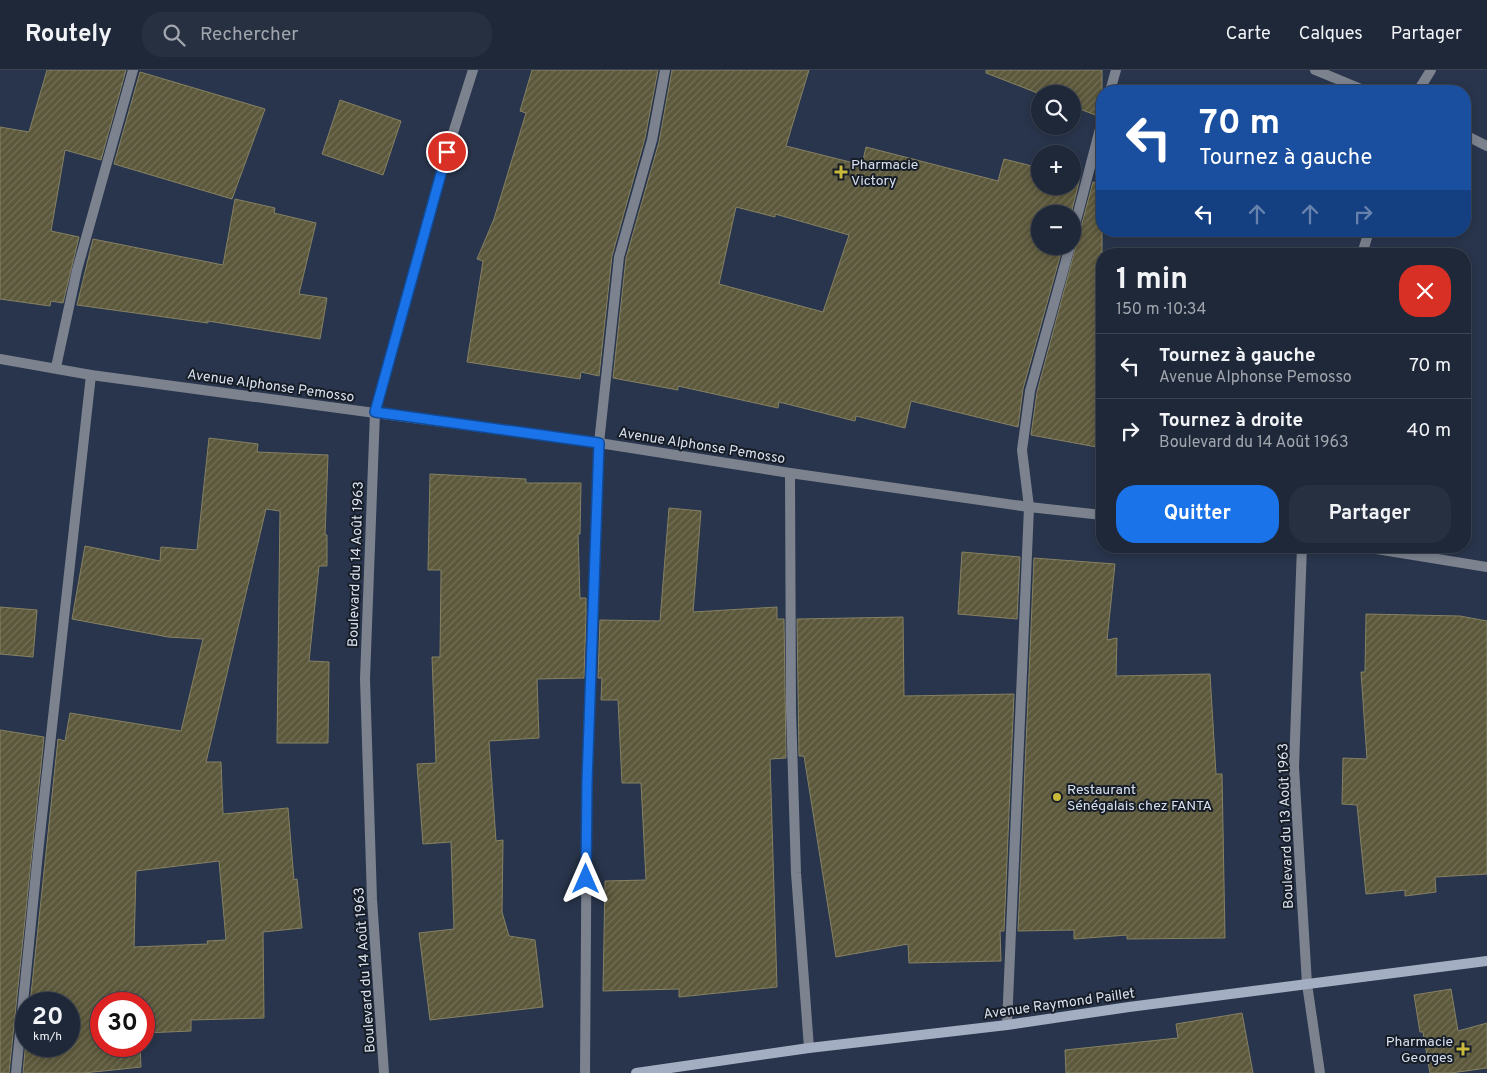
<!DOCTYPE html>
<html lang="fr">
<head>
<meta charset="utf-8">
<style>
  :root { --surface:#1f2839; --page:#273041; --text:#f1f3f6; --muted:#a1a6ae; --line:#3c4453; --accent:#1a73e8 }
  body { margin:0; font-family:Overpass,sans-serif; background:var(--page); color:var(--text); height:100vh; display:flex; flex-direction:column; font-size:19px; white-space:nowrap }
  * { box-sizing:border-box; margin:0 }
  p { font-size:16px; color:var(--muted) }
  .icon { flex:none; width:28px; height:28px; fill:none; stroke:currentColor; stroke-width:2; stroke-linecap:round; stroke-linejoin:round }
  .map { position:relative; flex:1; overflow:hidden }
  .details { position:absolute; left:1096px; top:178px; width:375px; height:305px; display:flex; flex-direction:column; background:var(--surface); border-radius:20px; box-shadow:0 2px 8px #0003,0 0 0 1px var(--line) }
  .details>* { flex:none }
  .top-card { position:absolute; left:1096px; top:15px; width:375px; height:152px; border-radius:20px; box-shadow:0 2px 8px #0003,0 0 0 1px var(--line); background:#1a4fa0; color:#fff; overflow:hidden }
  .controls { position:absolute; left:1031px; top:15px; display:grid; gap:10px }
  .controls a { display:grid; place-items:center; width:50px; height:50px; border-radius:50%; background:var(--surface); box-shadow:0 2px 8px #0003,0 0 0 1px var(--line); font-size:25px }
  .speed { position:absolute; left:15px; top:922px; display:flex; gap:10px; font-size:25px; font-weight:700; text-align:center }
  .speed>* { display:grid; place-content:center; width:65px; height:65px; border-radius:50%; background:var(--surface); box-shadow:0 2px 8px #0003,0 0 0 1px var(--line); line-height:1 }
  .speed small { font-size:12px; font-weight:400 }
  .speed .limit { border:8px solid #d22; background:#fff; color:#111 }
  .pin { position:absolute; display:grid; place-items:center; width:42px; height:42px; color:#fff; margin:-21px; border:2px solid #fff; border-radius:50%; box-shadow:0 1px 5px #0007 }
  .me { position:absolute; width:55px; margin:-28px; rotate:0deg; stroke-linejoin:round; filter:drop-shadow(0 0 4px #0008) }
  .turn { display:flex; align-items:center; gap:18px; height:105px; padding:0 20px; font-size:22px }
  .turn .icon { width:65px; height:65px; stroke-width:2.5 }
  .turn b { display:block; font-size:35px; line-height:42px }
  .lanes { display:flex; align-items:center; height:48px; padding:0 20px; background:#0003; justify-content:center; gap:25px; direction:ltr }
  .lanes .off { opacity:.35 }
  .round { display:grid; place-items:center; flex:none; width:52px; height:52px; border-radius:20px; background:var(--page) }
  .overview { display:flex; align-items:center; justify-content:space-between; height:85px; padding:0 20px }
  h1 { font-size:30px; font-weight:700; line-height:38px }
  .action { display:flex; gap:10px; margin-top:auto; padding:10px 20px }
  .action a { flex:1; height:58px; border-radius:20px; background:var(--accent); color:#fff; font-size:20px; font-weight:700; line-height:58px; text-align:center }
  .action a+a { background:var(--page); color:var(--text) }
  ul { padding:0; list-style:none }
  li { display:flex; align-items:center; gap:15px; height:65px; padding:0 20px; border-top:1px solid var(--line) }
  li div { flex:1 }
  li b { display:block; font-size:19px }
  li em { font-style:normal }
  header { display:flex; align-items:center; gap:30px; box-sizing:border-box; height:70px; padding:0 25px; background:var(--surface); border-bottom:1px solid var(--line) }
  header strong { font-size:24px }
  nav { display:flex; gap:28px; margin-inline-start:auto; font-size:18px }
  .search { width:350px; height:45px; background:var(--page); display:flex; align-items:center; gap:12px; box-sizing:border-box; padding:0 18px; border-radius:20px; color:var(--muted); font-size:19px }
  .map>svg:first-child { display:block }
</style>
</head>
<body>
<header>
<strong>Routely</strong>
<div class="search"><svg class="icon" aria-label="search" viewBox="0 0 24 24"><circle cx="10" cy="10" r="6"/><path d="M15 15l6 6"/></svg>Rechercher</div>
<nav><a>Carte</a><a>Calques</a><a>Partager</a></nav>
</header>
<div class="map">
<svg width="1487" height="1003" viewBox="0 0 1487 1003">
  <defs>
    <pattern id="building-hatch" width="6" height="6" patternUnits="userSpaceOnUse" patternTransform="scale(1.25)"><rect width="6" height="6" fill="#5c583b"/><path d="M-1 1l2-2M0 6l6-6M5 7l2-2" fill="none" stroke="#737058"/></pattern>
  </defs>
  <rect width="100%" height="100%" fill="#29354c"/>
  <g fill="url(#building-hatch)" stroke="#858163" fill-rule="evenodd">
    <path d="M47 0H126L101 90 65 80 51 161 79 167 63 233 51 231 50 236 0 229V57L29 62Z"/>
    <path d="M532 0H658L645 68 612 186 599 306 581 302 580 309 467 292 483 191 477 189 494 149 526 43 520 41Z"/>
    <path d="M672 0H809L786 76 862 95 866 77 998 111 1004 89 1040 98V116H1072V107L1080 108 1071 144H1040V176H1063L1023 319 1018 357 911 331 905 358 856 346 855 351 779 332 778 338 678 316V320L613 308 626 188 659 72ZM736 137 775 147V144L849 165 823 242 719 214Z"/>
    <path d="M986 0H1102V44L1098 46 1072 36V24H1040L986 3Z"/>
    <path d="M140 2 265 39 232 129 114 94Z"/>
    <path d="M340 30 401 51 383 105 322 84Z"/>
    <path d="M1093 112 1102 114V378L1031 365 1037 322Z"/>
    <path d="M235 129 275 138 274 143 316 153 299 224 327 228 320 269 208 251V253L77 235 93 169 223 195Z"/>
    <path d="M209 368 258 374 257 382 328 385 325 465H327V496H319L309 591 329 592 328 673H277L280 441 266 439 206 692H221L223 744 288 738 294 810 297 809 302 858 263 862 264 948 191 950V961L144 963V934H101V976H140L141 997 84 1003H23L26 970V976H69V934H30L58 669 65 671 70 643 181 661 203 569 168 567 72 549 85 476 160 491 161 477 197 480ZM219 791 226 870 207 871 208 874 134 877 136 801Z"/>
    <path d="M430 404 526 409V413H581L580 464H578L580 528H586V545L584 608 537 609 539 668 489 671 496 771 503 770 502 842 509 866 535 870 543 937 430 950 419 863 454 859 451 772 423 774 417 694 436 693 432 587H440L441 500H428Z"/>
    <path d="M669 438 701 441 693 542 777 537V549H784L786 688 770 689 777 917 679 927V919L603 921 605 811 646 810 641 713H622L618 630H601L602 608H598L600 550 660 551Z"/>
    <path d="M962 482 1020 487 1017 549 958 544Z"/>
    <path d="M1034 488 1115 494 1107 570 1117 568 1116 606 1210 604 1216 704H1222L1225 868 1127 869V865L1074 869V860L1018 861Z"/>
    <path d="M0 537 37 540 33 587 0 584Z"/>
    <path d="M1366 544 1460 546 1487 551V804L1435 807 1436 822 1405 826V820L1366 824 1357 735 1342 734 1343 688 1367 689 1361 602H1365Z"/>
    <path d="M903 547 904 626 1014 624 1004 861H1000L1001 891 909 893 908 874 836 887 804 686H799L797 549Z"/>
    <path d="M0 660 44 667 9 1003H0Z"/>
    <path d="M1451 919 1458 961 1487 953V998L1451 1003H1430L1423 962H1420L1414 925Z"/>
    <path d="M1242 943 1253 1003H1066L1065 980 1178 968 1176 954Z"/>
  </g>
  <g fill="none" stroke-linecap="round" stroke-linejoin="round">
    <g stroke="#7c838f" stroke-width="10">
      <path d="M1110 21 1116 0"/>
      <path d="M1418 21 1431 0"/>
      <path d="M1072 166 1102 51"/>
      <path d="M1362 184 1369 161"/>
      <path d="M0 289 91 305 599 373 790 403 1029 437 1102 445"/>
      <path d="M56 297 77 200 133 0"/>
      <path d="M790 403 791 640 796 803 809 978"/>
      <path d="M1302 476 1294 697 1307 914 1320 1003"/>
      <path d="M1358 476 1487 497"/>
      <path d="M1007 955 1029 437 1022 380 1030 321 1070 176"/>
      <path d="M16 1003 38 783 91 305"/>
      <path d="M384 1003 372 829 365 609 375 342 447 82 473 0"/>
      <path d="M585 1003 587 712 599 373 619 187 652 70 665 0"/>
    </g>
    <g stroke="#7c838f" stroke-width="10">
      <path d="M1315 0 1366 21"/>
      <path d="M1465 65 1487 76"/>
    </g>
    <path stroke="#a4aec2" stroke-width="10" d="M636 1003 809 978 1007 955 1129 937 1487 891"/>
  </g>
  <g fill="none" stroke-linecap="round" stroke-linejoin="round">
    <g stroke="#114b97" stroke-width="12">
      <path id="route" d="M447 82 375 342 599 373 587 712 586 809"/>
    </g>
    <use href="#route" stroke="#1a73e8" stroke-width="9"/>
  </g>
  <g fill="#caba3a" stroke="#171d27" stroke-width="2">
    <path d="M838.5 94.5h5v5h5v5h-5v5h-5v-5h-5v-5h5z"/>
    <circle cx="1057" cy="727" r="5"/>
    <path d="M1460.5 971.5h5v5h5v5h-5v5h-5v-5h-5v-5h5z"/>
  </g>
  <g text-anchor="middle" stroke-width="4" stroke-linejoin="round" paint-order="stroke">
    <g font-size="14" fill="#d9e1ef" stroke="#171d27" text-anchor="start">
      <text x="851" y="99">Pharmacie<tspan x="851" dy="16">Victory</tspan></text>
      <text x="1067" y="724">Restaurant<tspan x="1067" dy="16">Sénégalais chez FANTA</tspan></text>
      <text x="1453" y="976" text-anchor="end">Pharmacie<tspan x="1453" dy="16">Georges</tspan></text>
    </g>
    <g font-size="14" fill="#d9e1ef" stroke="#171d27">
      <text transform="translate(271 315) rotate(8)" y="5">Avenue Alphonse Pemosso</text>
      <text transform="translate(702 375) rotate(9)" y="5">Avenue Alphonse Pemosso</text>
      <text transform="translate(355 494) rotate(-88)" y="5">Boulevard du 14 Août 1963</text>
      <text transform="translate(1285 756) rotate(-92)" y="5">Boulevard du 13 Août 1963</text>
      <text transform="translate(364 900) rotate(-94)" y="5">Boulevard du 14 Août 1963</text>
      <text transform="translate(1059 933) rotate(-8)" y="5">Avenue Raymond Paillet</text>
    </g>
  </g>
</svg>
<div class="controls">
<a><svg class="icon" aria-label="search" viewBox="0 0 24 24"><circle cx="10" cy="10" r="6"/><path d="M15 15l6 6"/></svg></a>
<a>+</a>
<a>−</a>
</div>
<div class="speed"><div>20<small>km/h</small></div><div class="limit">30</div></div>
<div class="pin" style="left:447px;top:82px;background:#d93025"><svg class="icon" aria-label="arrive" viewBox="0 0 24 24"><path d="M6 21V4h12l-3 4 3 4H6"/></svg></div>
<svg class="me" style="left:586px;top:809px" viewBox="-20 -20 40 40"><path d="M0-17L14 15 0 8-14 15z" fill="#1a73e8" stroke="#fff" stroke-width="4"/></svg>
<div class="top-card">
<div class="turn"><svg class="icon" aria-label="left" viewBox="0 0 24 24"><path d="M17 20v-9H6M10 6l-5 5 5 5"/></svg><div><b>70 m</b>Tournez à gauche</div></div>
<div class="lanes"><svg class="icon" aria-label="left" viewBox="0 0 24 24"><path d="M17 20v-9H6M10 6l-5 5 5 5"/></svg><svg class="icon off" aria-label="ahead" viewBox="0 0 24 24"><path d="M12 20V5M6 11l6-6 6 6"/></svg><svg class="icon off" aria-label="ahead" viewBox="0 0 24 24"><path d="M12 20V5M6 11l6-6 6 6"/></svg><svg class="icon off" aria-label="right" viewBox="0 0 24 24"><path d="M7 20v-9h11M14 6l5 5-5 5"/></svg></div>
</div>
<section class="details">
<div class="overview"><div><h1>1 min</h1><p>150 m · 10:34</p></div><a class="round" style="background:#d93025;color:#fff"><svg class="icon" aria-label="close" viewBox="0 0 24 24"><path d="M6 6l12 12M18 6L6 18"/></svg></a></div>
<ul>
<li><svg class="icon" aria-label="left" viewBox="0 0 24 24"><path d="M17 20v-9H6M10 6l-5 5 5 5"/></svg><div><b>Tournez à gauche</b><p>Avenue Alphonse Pemosso</p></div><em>70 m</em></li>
<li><svg class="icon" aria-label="right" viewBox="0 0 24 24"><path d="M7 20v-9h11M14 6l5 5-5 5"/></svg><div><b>Tournez à droite</b><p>Boulevard du 14 Août 1963</p></div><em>40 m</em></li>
</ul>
<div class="action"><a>Quitter</a><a>Partager</a></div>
</section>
</div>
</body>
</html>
